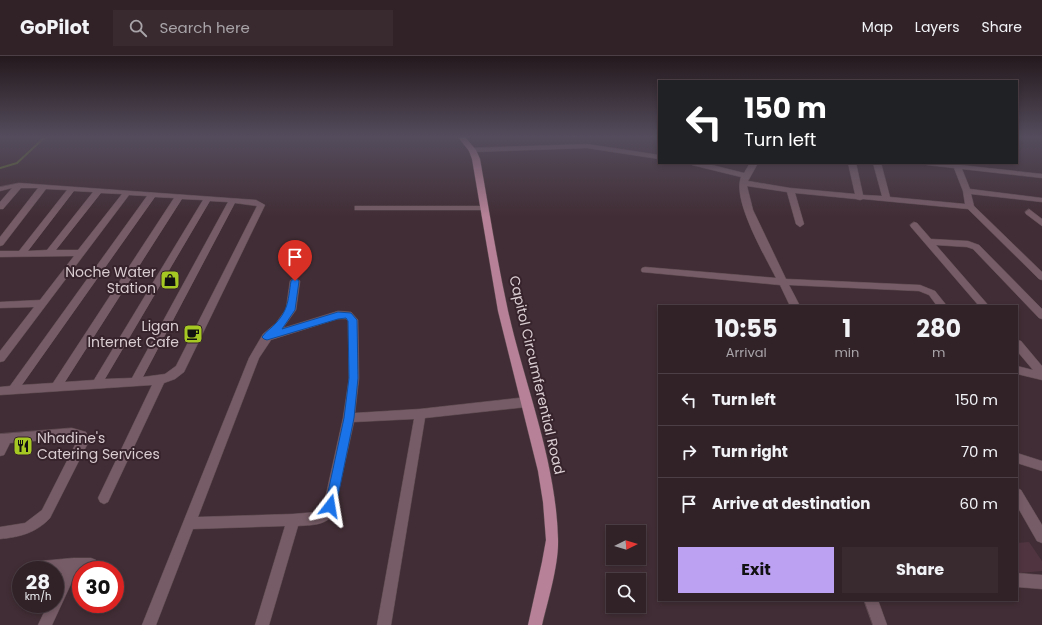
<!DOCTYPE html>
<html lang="en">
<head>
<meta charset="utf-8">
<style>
  :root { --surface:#312228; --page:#392a30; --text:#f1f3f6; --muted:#a8a4a8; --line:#4c3f45; --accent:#bca0f2 }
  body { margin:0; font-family:Poppins,sans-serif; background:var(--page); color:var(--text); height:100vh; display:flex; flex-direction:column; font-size:15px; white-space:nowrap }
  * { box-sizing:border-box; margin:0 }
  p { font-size:13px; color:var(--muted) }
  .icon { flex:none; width:22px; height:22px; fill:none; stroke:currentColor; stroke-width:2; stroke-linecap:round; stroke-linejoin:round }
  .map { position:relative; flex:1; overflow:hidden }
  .sheet { position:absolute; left:658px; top:249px; width:360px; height:296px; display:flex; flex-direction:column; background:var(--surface); border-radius:0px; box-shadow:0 2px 6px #0003,0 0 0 1px var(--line) }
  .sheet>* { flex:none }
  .guide { position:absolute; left:658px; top:24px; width:360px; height:84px; border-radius:0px; box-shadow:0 2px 6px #0003,0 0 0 1px var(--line); background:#202124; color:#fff; overflow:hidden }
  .needle { width:26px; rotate:85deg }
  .fabs { position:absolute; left:606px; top:469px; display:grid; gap:8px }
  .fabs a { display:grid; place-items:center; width:40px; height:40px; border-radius:0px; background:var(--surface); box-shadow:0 2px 6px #0003,0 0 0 1px var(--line); font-size:20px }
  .speed { position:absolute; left:12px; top:505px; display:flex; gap:8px; font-size:20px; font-weight:700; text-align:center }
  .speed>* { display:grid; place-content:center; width:52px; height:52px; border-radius:50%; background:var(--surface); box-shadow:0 2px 6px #0003,0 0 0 1px var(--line); line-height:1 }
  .speed small { font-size:10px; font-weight:400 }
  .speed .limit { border:6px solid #d22; background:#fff; color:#111 }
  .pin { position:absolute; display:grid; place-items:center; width:34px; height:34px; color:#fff; margin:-41px -17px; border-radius:50% 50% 50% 0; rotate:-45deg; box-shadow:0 0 4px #0007 }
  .pin .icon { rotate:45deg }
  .me { position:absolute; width:44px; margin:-22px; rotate:14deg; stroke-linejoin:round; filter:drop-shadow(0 0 3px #0008) }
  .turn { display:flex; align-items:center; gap:14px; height:84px; padding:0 20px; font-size:18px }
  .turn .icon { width:52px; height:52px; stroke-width:2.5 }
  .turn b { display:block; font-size:28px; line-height:34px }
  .eta { display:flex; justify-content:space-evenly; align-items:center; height:68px; text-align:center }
  .eta b { font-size:24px; font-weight:700; line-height:28px }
  .button { display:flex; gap:8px; margin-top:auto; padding:8px 20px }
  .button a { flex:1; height:46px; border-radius:0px; background:var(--accent); color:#111; font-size:16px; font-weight:700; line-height:46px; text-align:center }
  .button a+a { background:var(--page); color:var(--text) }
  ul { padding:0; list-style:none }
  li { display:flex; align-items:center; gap:12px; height:52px; padding:0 20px; border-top:1px solid var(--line) }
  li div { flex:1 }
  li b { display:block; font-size:15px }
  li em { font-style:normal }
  header { display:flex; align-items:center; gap:24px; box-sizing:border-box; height:56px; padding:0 20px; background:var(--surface); border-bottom:1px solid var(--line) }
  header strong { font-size:19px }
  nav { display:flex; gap:22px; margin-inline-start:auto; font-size:14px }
  .search { width:280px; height:36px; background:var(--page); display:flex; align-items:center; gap:10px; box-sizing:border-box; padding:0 14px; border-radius:0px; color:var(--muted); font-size:15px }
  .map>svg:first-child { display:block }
</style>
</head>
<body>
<header>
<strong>GoPilot</strong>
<div class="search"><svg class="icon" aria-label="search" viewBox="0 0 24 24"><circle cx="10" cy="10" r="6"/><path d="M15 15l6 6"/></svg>Search here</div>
<nav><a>Map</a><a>Layers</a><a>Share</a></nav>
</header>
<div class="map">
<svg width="1042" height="569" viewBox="0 0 1042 569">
  <rect width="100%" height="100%" fill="#412d35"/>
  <path fill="#503540" d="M1029 486 1042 505V515L1020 517 1017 513V487Z"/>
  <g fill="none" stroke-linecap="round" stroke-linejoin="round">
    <path stroke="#5e6d33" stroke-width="2" d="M0 112 17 107 45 81"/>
    <g stroke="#5d4a51" stroke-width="1">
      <g id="minor">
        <path d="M587 88 659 99V103L587 92 472 96 468 94 472 92Z"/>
        <path d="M691 107H704L744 117 750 107H758L748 125 790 132 855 138 848 107H856L863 139 882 140 873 107H881L890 141 965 148 963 135 954 112 927 109 923 107H960V109L1042 118V122L962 113 970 133 1042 142V146L971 138 974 150 1042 216V224L1039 223 968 153 863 143 860 144 856 143 795 137 804 168 800 171 796 168 787 136 747 130 753 154 786 223 920 229 935 235 947 250H937L929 239 919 235 789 229 800 250H790L780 229 642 216 641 214 642 212 645 211 776 222C765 200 732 144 741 121L692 109Z"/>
        <path d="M19 127 256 144 265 149 184 316 175 323 164 327 108 446 104 448 100 446 98 442 152 329 0 339V331L10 330 147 140 129 139 4 305 0 306V295L34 251 0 252V246L40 244 74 200 0 201V195H19L67 134 46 133 3 189 0 190V181L38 132H21L3 153H0V146L12 132 0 135V131ZM74 135 93 136 47 194 28 195ZM101 137 122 138 78 194H56ZM155 141 174 142 53 327 22 329ZM182 143 203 144 94 324 65 326ZM210 145 228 146 132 322 105 323ZM235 147 257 150 176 310 165 318 143 321Z"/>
        <path d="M355 150H484L488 152 484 154H355Z"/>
        <path d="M1029 153 1042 163V170L1026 158 1025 156Z"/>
        <path d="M914 166 917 167 931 183 968 185 979 189 1042 253V263L1039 262 973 193 967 191 936 189 989 250H979L911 171 910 169Z"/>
        <path d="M295 222 300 225 296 254 283 272 338 255 351 256 358 264 359 322 355 357 420 353 527 341 531 343 532 346 531 349 527 351 425 362 391 569H377L414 363 354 366 334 456C328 470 310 469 298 470L269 569H255L285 470 193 473 156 569H142L249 302 263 278 276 267 286 253 290 225ZM338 263H346L348 265 349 322 343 362 323 452 317 456 293 458 198 461 259 302 271 284Z"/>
        <path d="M1017 284 1021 285 1042 310V324L1017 318V310L1033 314 1017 295Z"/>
        <path d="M72 372 86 376 89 385 50 462C36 477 20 481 0 483V471L25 467 42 454 77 385V383L72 382 10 387 4 399 0 400V378Z"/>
        <path d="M1017 397 1042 405V415L1017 407Z"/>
        <path d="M1017 432 1021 434 1042 469V487L1037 485 1017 450Z"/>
        <path d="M73 502H91L96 504 98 509 95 514H81V516L76 517 52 569H38L48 548H55V532L62 517 55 518V514H36L37 507 42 505Z"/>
        <path d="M1017 517 1042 519V533L1017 531Z"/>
        <path d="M864 544H878L887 569H873Z"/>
      </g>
    </g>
    <g stroke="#5d4a51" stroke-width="1">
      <path id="major" d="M458 81H465L476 94 480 103C489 154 497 205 508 255 525 330 556 405 558 483 559 508 548 544 542 569H528L542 506 546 484 543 446 538 415 498 255 472 103 469 95Z"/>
    </g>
    <use href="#minor" fill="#765c66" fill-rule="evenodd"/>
    <use href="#major" fill="#b78297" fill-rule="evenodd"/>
  </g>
  <linearGradient id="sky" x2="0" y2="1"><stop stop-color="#24191d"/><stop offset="0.5" stop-color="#544c5c"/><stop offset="1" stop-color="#544c5c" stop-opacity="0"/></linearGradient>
  <rect width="1042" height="161" fill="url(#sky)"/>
  <path fill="#1a73e8" stroke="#114b97" d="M295 222 299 225 295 254 282 273 338 256 351 257 357 264 358 322 354 362 336 450 334 454 330 455 326 454 325 450 344 362 349 322 348 265 346 262 338 263 267 284 264 283 262 281C266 275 272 272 276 267 289 253 288 243 291 225Z"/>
  <defs>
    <g id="shop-square" transform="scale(1)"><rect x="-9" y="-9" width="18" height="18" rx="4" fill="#a6c822" stroke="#36232b"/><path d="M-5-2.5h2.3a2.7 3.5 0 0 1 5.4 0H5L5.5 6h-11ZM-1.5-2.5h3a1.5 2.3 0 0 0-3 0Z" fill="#111"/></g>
    <g id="cafe-square" transform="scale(1)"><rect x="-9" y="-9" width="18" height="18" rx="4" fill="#a6c822" stroke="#36232b"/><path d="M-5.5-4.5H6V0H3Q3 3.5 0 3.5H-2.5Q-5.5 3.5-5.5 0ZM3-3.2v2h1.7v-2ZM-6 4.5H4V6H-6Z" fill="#111"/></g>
    <g id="restaurant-square" transform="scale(1)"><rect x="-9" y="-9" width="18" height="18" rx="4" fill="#a6c822" stroke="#36232b"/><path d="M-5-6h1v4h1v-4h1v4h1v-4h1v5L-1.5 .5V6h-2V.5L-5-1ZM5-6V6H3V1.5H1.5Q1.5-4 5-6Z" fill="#111"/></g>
  </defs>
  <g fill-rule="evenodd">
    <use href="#shop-square" x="170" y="224"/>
    <use href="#cafe-square" x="193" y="278"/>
    <use href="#restaurant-square" x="23" y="390"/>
  </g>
  <g text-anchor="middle" stroke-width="4" stroke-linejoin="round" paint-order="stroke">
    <g font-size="14" fill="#dacdd2" stroke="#36232b" text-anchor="end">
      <text x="156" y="221">Noche Water<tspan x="156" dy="16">Station</tspan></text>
      <text x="179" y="275">Ligan<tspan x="179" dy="16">Internet Cafe</tspan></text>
      <text x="37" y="387" text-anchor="start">Nhadine's<tspan x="37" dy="16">Catering Services</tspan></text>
    </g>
    <g font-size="14" fill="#dacdd2" stroke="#36232b">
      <text transform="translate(537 319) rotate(77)" y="5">Capitol Circumferential Road</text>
    </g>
  </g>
</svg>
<div class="fabs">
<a><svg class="needle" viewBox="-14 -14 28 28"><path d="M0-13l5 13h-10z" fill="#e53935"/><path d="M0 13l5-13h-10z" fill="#a8a4a8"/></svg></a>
<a><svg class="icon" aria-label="search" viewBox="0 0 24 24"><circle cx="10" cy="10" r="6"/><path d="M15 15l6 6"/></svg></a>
</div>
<div class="speed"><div>28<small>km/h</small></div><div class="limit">30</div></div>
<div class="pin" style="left:295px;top:225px;background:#d93025"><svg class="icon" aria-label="arrive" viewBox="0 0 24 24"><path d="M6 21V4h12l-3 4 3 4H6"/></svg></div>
<svg class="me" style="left:330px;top:450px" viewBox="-20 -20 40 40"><path d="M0-17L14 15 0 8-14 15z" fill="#1a73e8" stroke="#fff" stroke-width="4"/></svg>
<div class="guide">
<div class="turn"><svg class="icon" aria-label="left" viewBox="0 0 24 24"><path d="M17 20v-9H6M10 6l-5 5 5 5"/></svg><div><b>150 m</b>Turn left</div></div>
</div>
<section class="sheet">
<div class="eta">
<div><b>10:55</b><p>Arrival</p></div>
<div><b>1</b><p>min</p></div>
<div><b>280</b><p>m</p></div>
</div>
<ul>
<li><svg class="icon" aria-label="left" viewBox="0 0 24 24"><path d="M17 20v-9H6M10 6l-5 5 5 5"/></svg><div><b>Turn left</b></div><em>150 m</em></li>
<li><svg class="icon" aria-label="right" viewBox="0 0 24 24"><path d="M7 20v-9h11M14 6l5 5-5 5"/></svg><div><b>Turn right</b></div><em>70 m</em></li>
<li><svg class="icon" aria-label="arrive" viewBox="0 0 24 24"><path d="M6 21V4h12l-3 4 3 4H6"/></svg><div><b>Arrive at destination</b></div><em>60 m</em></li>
</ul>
<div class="button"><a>Exit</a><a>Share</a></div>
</section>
</div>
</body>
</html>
